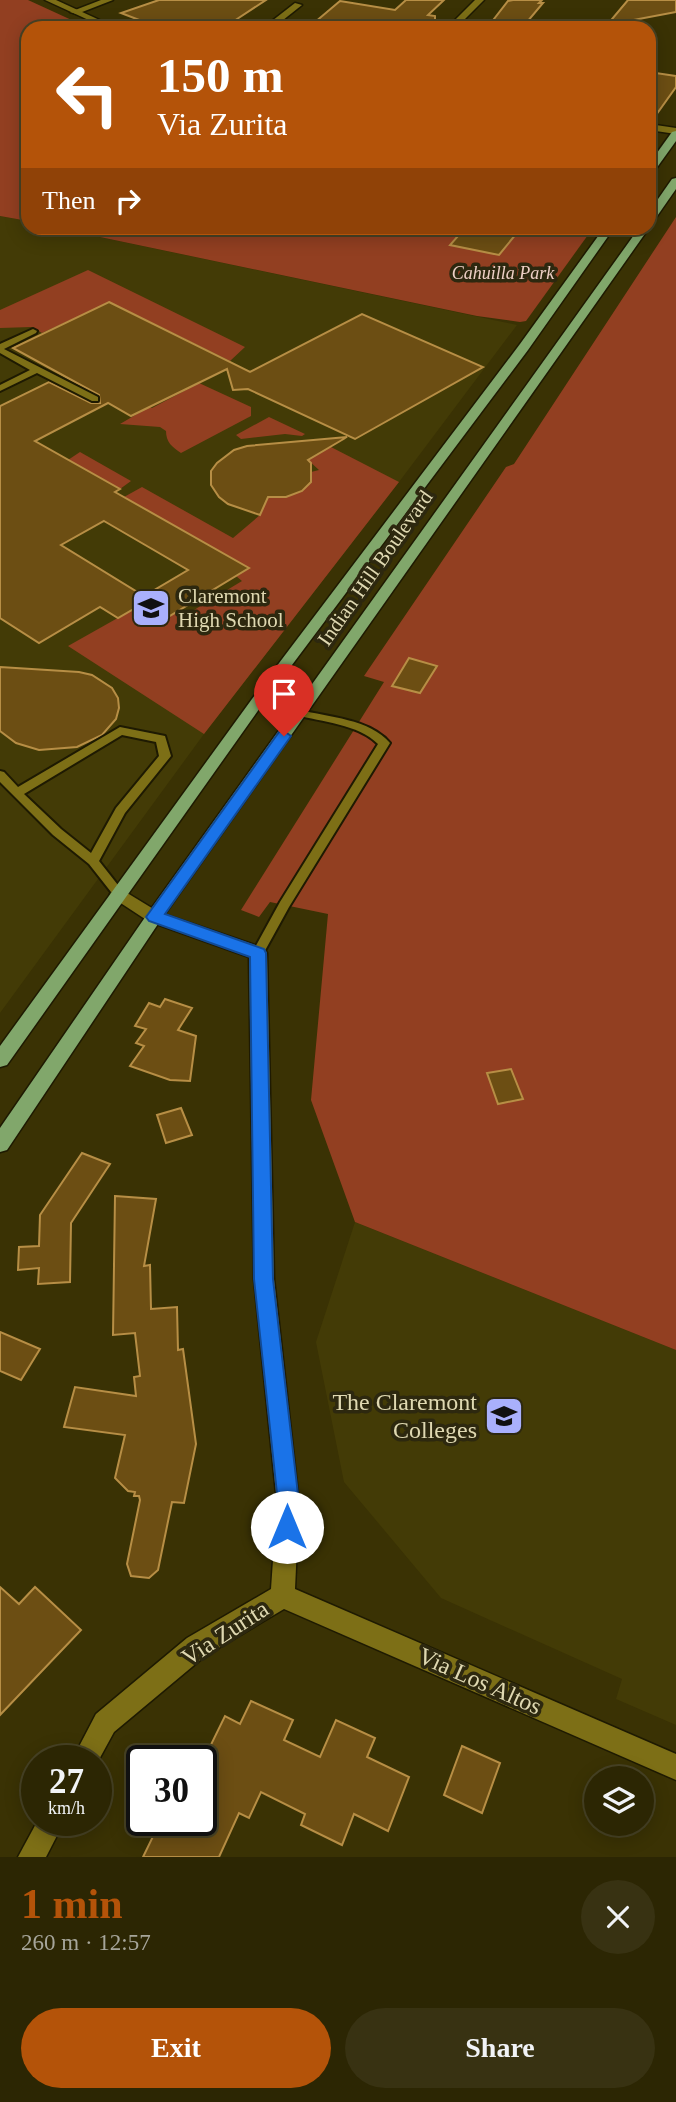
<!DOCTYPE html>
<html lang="en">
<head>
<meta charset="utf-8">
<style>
  :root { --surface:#2c2603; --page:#383212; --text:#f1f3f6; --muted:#a6a59a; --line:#484325; --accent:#b45309 }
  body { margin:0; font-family:"Times New Roman",serif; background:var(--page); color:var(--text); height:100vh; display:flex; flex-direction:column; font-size:26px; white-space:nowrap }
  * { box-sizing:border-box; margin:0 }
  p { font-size:23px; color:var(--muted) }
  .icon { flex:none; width:38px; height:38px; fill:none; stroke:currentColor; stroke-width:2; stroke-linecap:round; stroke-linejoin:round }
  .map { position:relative; height:1857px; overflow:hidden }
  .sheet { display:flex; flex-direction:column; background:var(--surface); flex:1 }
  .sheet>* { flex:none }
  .banner { position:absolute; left:21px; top:21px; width:635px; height:214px; border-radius:21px; box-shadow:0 4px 18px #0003,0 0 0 2px var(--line); background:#b45309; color:#fff; overflow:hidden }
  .fabs { position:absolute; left:584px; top:1766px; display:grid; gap:14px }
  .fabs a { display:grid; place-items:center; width:70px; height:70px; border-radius:50%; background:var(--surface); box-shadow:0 4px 18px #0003,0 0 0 2px var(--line); font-size:35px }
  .speed { position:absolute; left:21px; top:1745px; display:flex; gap:14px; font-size:35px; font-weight:700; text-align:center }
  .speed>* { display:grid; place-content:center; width:91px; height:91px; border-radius:50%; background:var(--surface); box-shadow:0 4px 18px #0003,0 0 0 2px var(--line); line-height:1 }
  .speed small { font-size:18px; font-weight:400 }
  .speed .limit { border:4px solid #111; border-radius:10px; background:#fff; color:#111 }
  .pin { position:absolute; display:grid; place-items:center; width:60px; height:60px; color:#fff; margin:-72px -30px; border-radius:50% 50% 50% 0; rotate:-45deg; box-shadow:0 0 7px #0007 }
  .pin .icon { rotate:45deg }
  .me { position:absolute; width:77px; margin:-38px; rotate:0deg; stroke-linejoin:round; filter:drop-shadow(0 0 5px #0008) }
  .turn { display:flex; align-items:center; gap:24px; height:147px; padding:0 21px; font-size:32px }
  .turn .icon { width:91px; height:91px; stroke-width:2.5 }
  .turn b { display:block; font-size:49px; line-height:60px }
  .then { display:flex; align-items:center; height:66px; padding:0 21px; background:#0003; gap:14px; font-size:26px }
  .round { display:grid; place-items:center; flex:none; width:74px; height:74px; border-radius:37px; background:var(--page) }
  .headline { display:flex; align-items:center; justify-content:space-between; height:119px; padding:0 21px }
  h1 { font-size:42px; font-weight:600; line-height:52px; color:var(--accent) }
  .action { display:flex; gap:14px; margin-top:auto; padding:14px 21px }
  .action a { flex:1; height:80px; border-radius:42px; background:var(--accent); color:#fff; font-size:28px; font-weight:600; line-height:80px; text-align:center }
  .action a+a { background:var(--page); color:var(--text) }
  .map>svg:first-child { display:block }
</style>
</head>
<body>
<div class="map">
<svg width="676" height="1857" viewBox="0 0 676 1857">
  <rect width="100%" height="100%" fill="#3a3204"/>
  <g fill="#433b06">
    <path d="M0 216 28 221V228H57L517 325 399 482 204 734 0 1013Z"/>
    <path d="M355 1222 676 1350V1725L616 1699 622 1679 441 1598 344 1482 316 1342Z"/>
  </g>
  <g fill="#923f21">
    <path d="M0 0H28L89 28H28V221L0 216Z"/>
    <path d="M676 217V1350L355 1222 311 1100 328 914 270 902 259 917 241 910 384 682 364 676 506 467 514 464Z"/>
    <path d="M57 228H593L526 321 520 322 477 316Z"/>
    <path d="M88 270 245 347 230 361 110 302 42 333 32 327 0 328V310Z"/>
    <path d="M199 383 251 407V416L181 453C172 447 166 442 166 431L160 427 120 424 149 407 152 408Z"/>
    <path d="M269 417 305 434 302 436 285 434 241 439 236 435Z"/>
    <path d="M329 446 399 482 204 734 68 646 139 606 163 620 176 612 184 616 242 581 236 576 248 569 124 497 142 487 233 538 260 515 267 497C285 497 298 496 311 482V472L319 470 308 460Z"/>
    <path d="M80 452 131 481 120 489 68 460Z"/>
  </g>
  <g fill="#6c4e13" stroke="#b78e45" stroke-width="2" fill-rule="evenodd">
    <path d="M159 0H266L231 23 226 22 217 28H160L121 13Z"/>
    <path d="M406 0H444L428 15 435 16V28H308L340 1 395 10Z"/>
    <path d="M513 0H542L539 3H543L522 28H487L508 1Z"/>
    <path d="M628 0H676V12L607 25Z"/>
    <path d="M649 72 676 76V87L651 122Z"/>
    <path d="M465 228H521L499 255 450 245Z"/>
    <path d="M109 302 250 372 362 314 483 367 355 439 248 389 233 390 227 369 131 416 108 403 35 441 120 489 115 492 249 568 163 620 139 606 118 618 100 607 39 643 0 618V406L49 382 91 403H100L99 395 13 348ZM104 521 188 570 144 596 61 545Z"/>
    <path d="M347 437 308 460 311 463V482L302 491 286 497H268L260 515 228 504 219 497 211 485V471L217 463 234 450 247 446Z"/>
    <path d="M409 658 437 666 420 693 392 686Z"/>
    <path d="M0 667 79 672 92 675 112 688 118 698 119 708 116 719 102 735 77 747 39 750 16 743 0 731Z"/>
    <path d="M165 999 192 1008 178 1030 196 1036 190 1081 170 1080 130 1066 144 1046 136 1043 146 1029 135 1026 149 1003 160 1007Z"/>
    <path d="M511 1069 523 1099 498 1104 487 1073Z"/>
    <path d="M181 1108 192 1135 166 1143 157 1115Z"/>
    <path d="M82 1153 110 1164 71 1223 70 1282 38 1284 39 1268 18 1270 19 1247 39 1246 40 1215Z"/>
    <path d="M115 1196 156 1199 144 1266 150 1265 151 1309 177 1307 178 1350 183 1349 196 1444 184 1503 172 1502 158 1570 149 1578 131 1576 127 1564 140 1500 139 1496H134L135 1492 128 1491 115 1478 125 1435 64 1427 75 1387 136 1396 134 1377 140 1376 135 1333 113 1335Z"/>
    <path d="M0 1332 40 1349 21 1380 0 1371Z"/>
    <path d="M0 1587 19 1604 35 1587 81 1630 0 1715Z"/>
    <path d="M251 1701 293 1720 284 1740 320 1757 336 1720 375 1738 367 1757 409 1777 388 1831 354 1814 342 1845 301 1825 305 1814 261 1792 249 1818 239 1813 219 1857H143L161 1820H201V1765L225 1716 240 1724Z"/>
    <path d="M462 1746 500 1763 482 1813 444 1795Z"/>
  </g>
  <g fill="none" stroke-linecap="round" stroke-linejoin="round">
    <g stroke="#1e1a02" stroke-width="4">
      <g id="service">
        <path d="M33 329 37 331 36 333 4 349 98 397V401H92L37 373 0 391V385L30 370 0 353V344Z"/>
        <path d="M300 710C328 717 370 719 390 743L289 907 262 956 258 958 252 953 280 902 378 744C358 724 322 722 296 715L295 713Z"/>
        <path d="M120 727 165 736 171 756 125 813 99 861 125 894 119 898 115 897 89 864 53 835 0 782V771L4 772 18 787ZM122 735 156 742 159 756 116 808 91 853 61 829 24 794Z"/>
      </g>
    </g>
    <g stroke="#1e1a02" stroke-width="3">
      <g id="minor">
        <path d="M101 0H113L77 14 70 12Z"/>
        <path d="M475 0H484L456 28H447Z"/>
        <path d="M295 3 302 5 273 28H263Z"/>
        <path d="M119 888 160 913 264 948 267 953 274 1279 299 1503 295 1589 676 1754V1780L284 1609 205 1656 114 1732 96 1765V1760H72L96 1714 187 1638 271 1589 277 1503 254 1279 249 957 148 921 113 898 110 894Z"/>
        <path d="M38 1820H65L46 1857H18Z"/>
      </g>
    </g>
    <g stroke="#1e1a02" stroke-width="3">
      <g id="tertiary">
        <path d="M45 0H56L117 28H106Z"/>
        <path d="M649 124 676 128V134L649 130Z"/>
      </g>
    </g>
    <g stroke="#1e1a02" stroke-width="3">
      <g id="primary">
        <path d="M676 131V141L653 173 649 174V164L672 132Z"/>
        <path d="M676 178V189L653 222 649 223V212L672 179Z"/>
        <path d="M604 228H614L528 350 262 705 7 1065 0 1067V1046L252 699 520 344Z"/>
        <path d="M639 228H649L160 921 7 1150 0 1152V1128L148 913Z"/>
      </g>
    </g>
    <use href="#service" fill="#7d6f16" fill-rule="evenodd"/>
    <use href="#minor" fill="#7d6f16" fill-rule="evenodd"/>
    <use href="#tertiary" fill="#7d6f16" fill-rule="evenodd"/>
    <use href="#primary" fill="#81a76b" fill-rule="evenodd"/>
  </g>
  <path fill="#1a73e8" stroke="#114b97" stroke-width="2" d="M284 731 291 736 289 739 165 914 264 949 266 953 273 1279 299 1503 295 1534 287 1537 280 1534 277 1527 278 1503 254 1279 250 957 149 921 146 917 279 732Z"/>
  <defs>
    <g id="school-square" transform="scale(2.0125)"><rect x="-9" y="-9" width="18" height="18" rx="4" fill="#a9b0fc" stroke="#2d280f"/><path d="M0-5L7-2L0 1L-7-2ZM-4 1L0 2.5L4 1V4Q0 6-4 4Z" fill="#111"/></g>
    <g id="university-square" transform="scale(2.0125)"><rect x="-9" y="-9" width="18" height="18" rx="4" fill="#a9b0fc" stroke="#2d280f"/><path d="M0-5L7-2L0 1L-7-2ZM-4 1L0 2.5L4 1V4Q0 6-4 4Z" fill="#111"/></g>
  </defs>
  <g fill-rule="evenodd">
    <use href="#school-square" x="151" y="608"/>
    <use href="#university-square" x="504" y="1416"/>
  </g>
  <g text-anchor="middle" stroke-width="7" stroke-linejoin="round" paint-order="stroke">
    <g font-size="18" font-style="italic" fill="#eed0c6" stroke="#2d280f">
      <text x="503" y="279">Cahuilla Park</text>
    </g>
    <g font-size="21" fill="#dfd8b1" stroke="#2d280f">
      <text transform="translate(375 568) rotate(-55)" y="7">Indian Hill Boulevard</text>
    </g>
    <g font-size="21" fill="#dfd8b1" stroke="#2d280f" text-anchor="start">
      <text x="178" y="603">Claremont<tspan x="178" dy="24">High School</tspan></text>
    </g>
    <g font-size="24" fill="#dfd8b1" stroke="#2d280f" text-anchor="end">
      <text x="477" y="1410">The Claremont<tspan x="477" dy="28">Colleges</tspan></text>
    </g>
    <g font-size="24" fill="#dfd8b1" stroke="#2d280f">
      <text transform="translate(225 1633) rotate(-33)" y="8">Via Zurita</text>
      <text transform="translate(480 1681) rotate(24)" y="8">Via Los Altos</text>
    </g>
  </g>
</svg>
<div class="fabs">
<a><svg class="icon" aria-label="layers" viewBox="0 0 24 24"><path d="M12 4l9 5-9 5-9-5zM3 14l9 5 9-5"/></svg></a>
</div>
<div class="speed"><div>27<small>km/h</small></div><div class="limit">30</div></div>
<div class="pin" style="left:284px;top:736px;background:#d93025"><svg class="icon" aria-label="arrive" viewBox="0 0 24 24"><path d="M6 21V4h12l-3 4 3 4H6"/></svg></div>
<svg class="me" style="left:287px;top:1527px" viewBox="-20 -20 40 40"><circle r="19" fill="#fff"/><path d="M0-13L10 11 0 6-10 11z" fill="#1a73e8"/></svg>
<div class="banner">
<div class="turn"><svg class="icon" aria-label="left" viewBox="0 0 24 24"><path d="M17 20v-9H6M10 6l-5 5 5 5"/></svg><div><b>150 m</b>Via Zurita</div></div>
<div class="then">Then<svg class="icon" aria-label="right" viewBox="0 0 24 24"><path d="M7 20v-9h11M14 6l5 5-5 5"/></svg></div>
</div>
</div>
<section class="sheet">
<div class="headline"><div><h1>1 min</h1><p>260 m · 12:57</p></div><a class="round"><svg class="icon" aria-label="close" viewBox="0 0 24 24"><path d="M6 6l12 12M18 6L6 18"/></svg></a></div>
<div class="action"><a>Exit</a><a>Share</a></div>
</section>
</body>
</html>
